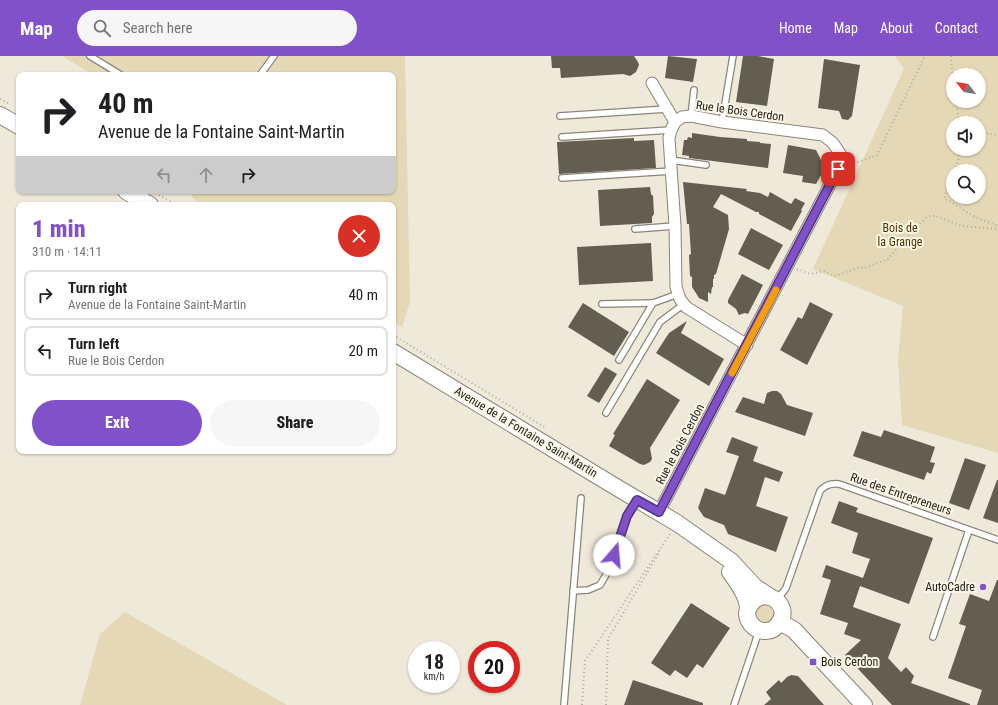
<!DOCTYPE html>
<html lang="en">
<head>
<meta charset="utf-8">
<style>
  :root { --surface:#fff; --page:#f6f6f6; --text:#202124; --muted:#757577; --line:#e0e0e0; --accent:#8151ca }
  body { margin:0; font-family:"Roboto Condensed",sans-serif; background:var(--page); color:var(--text); height:100vh; display:flex; flex-direction:column; font-size:15px; white-space:nowrap }
  * { box-sizing:border-box; margin:0 }
  p { font-size:13px; color:var(--muted) }
  .icon { flex:none; width:22px; height:22px; fill:none; stroke:currentColor; stroke-width:2; stroke-linecap:round; stroke-linejoin:round }
  .map { position:relative; flex:1; overflow:hidden }
  .drawer { position:absolute; left:16px; top:146px; width:380px; height:252px; display:flex; flex-direction:column; background:var(--surface); border-radius:8px; box-shadow:0 1px 3px #0004 }
  .drawer>* { flex:none }
  .hud { position:absolute; left:16px; top:16px; width:380px; height:122px; border-radius:8px; box-shadow:0 1px 3px #0004; background:#fff; color:var(--text); overflow:hidden }
  .needle { width:26px; rotate:301deg }
  .controls { position:absolute; left:946px; top:12px; display:grid; gap:8px }
  .controls a { display:grid; place-items:center; width:40px; height:40px; border-radius:50%; background:var(--surface); box-shadow:0 1px 3px #0004; font-size:20px }
  .speed { position:absolute; left:408px; top:585px; display:flex; gap:8px; font-size:20px; font-weight:700; text-align:center }
  .speed>* { display:grid; place-content:center; width:52px; height:52px; border-radius:50%; background:var(--surface); box-shadow:0 1px 3px #0004; line-height:1 }
  .speed small { font-size:10px; font-weight:400 }
  .speed .limit { border:6px solid #d22; background:#fff; color:#111 }
  .pin { position:absolute; display:grid; place-items:center; width:34px; height:34px; color:#fff; margin:-17px; border-radius:8px; box-shadow:0 2px 6px #0006 }
  .me { position:absolute; width:44px; margin:-22px; rotate:18deg; stroke-linejoin:round; filter:drop-shadow(0 0 3px #0008) }
  .turn { display:flex; align-items:center; gap:14px; height:84px; padding:0 16px; font-size:18px }
  .turn .icon { width:52px; height:52px; stroke-width:2.5 }
  .turn b { display:block; font-size:28px; line-height:34px }
  .lanes { display:flex; align-items:center; height:38px; padding:0 16px; background:#0003; justify-content:center; gap:20px; direction:ltr }
  .lanes .off { opacity:.35 }
  .round { display:grid; place-items:center; flex:none; width:42px; height:42px; border-radius:21px; background:var(--page) }
  .summary { display:flex; align-items:center; justify-content:space-between; height:68px; padding:0 16px }
  h1 { font-size:24px; font-weight:800; line-height:30px; color:var(--accent) }
  .action { display:flex; gap:8px; margin-top:auto; padding:8px 16px }
  .action a { flex:1; height:46px; border-radius:24px; background:var(--accent); color:#fff; font-size:16px; font-weight:800; line-height:46px; text-align:center }
  .action a+a { background:var(--page); color:var(--text) }
  ul { padding:0; list-style:none }
  li { display:flex; align-items:center; gap:12px; height:50px; margin:0 8px 6px; padding:0 8px; border:2px solid var(--line); border-radius:8px }
  li div { flex:1 }
  li b { display:block; font-size:15px }
  li em { font-style:normal }
  header { display:flex; align-items:center; gap:24px; box-sizing:border-box; height:56px; padding:0 20px; background:var(--accent); color:#fff }
  header strong { font-size:19px }
  nav { display:flex; gap:22px; margin-inline-start:auto; font-size:14px }
  .search { width:280px; height:36px; background:var(--page); display:flex; align-items:center; gap:10px; box-sizing:border-box; padding:0 14px; border-radius:22px; color:var(--muted); font-size:15px }
  .map>svg:first-child { display:block }
</style>
</head>
<body>
<header>
<strong>Map</strong>
<div class="search"><svg class="icon" aria-label="search" viewBox="0 0 24 24"><circle cx="10" cy="10" r="6"/><path d="M15 15l6 6"/></svg>Search here</div>
<nav><a>Home</a><a>Map</a><a>About</a><a>Contact</a></nav>
</header>
<div class="map">
<svg width="998" height="649" viewBox="0 0 998 649">
  <rect width="100%" height="100%" fill="#efe9da"/>
  <g fill="#e5d8b6" fill-rule="evenodd">
    <path d="M62 0H405L410 246 402 271 393 265V149H204L192 142V135H393V19H93Z"/>
    <path d="M895 0H998V397L902 369 898 304 903 250 813 213 904 13ZM953 19H979V45H953ZM953 67H979V93H953ZM953 115H979V141H953Z"/>
    <path d="M764 544 777 554 772 567 759 568 752 554Z"/>
    <path d="M125 556 287 649H80L100 578Z"/>
  </g>
  <g fill="#635e51">
    <path d="M551 0H634L638 6 639 9 636 16 630 20 623 18 561 22 560 12H552Z"/>
    <path d="M668 0 697 3 693 26 665 22Z"/>
    <path d="M743 0H758L774 3 767 50 736 46Z"/>
    <path d="M824 3 860 9 852 60 848 64 842 63 839 55 818 52Z"/>
    <path d="M692 77 720 81 747 83V85L760 86V87L771 88 768 112 689 102V100L682 99 684 84H687L688 81 692 82Z"/>
    <path d="M634 82V85L654 84 656 112 559 118 557 86Z"/>
    <path d="M788 89 816 94 825 112 816 128 802 126 803 120 783 117Z"/>
    <path d="M683 126 747 133 746 135 760 137 768 141 770 136 791 148 795 142 805 147 801 154 802 155 791 175 759 158V156H756L721 138 713 151 728 159 729 173 716 218 714 219V223H713V231H712L711 238 708 236V246L699 242 692 231V221L690 220 689 199 691 198 689 168H687Z"/>
    <path d="M650 131 651 138 653 140 654 158 652 161V167L600 170 598 134Z"/>
    <path d="M751 172 783 189 769 214 738 198Z"/>
    <path d="M651 187 653 225 579 229 577 191Z"/>
    <path d="M742 218 763 229 748 258 745 257 739 259 736 253 728 247V244Z"/>
    <path d="M810 246 833 258 807 309 780 294 798 261 802 263Z"/>
    <path d="M583 247 629 276 614 300 568 271Z"/>
    <path d="M687 265 681 277 724 303 709 330 656 297 669 277Z"/>
    <path d="M605 311 617 318 599 347 587 340Z"/>
    <path d="M647 323 680 344 650 392 652 403 650 406 644 409 640 408 609 390 615 379 613 378Z"/>
    <path d="M772 335H777L781 338 787 349 813 357 805 380 735 356 743 341 764 348 767 337Z"/>
    <path d="M884 374 935 391 930 406 935 407 931 418 927 416 924 424 853 400 862 375 881 381Z"/>
    <path d="M732 381 758 391 753 405 783 416 779 426 765 421 756 450 788 461 776 496 728 478 724 469 704 461 698 452 705 432 725 439 739 400 726 396Z"/>
    <path d="M965 402 986 409 969 454 949 447Z"/>
    <path d="M997 424H998V467L983 462Z"/>
    <path d="M839 445 858 452 856 456 933 482 909 548 860 530 853 551 901 568 888 602 901 616 906 611 914 620 911 627 970 648V649H892L845 599 861 584 844 578 848 567 820 558 831 524 822 521 826 509 863 522 870 503 852 497 858 477 831 467Z"/>
    <path d="M997 524H998V649H977L982 634 948 622 966 570 959 568 970 538 989 545Z"/>
    <path d="M691 547 730 572 703 612 697 608 687 622 675 614 670 620 651 607Z"/>
    <path d="M791 619 798 620 824 649H764L771 643 766 636 779 624 781 627 787 621Z"/>
    <path d="M633 624 703 647V649H624Z"/>
  </g>
  <g fill="none" stroke-linecap="round" stroke-linejoin="round">
    <g stroke="#8b8578" stroke-width="8">
      <g id="service">
        <path d="M90 0 121 19"/>
        <path d="M260 19 274 0"/>
        <path d="M560 60 667 53"/>
        <path d="M691 60 694 34"/>
        <path d="M722 66 733 0"/>
        <path d="M562 81 671 74"/>
        <path d="M671 104 706 109"/>
        <path d="M562 122 672 115"/>
        <path d="M635 173 675 170"/>
        <path d="M602 248 653 247"/>
        <path d="M619 304 653 247 678 238"/>
        <path d="M606 357 660 266 684 248"/>
        <path d="M573 535 588 534 600 529 610 512 627 460 637 444"/>
        <path d="M777 544 786 532 820 435C825 429 831 427 839 428L998 484"/>
        <path d="M933 581 969 474"/>
        <path d="M564 649 581 442"/>
        <path d="M734 649 759 575"/>
      </g>
    </g>
    <g stroke="#8b8578" stroke-width="13">
      <g id="minor">
        <path d="M652 27 675 66"/>
        <path d="M659 456 838 113 841 99 833 87 823 79 722 66 691 60 682 61 675 66 671 74 669 82 675 170 676 231 680 243 686 251 747 289"/>
      </g>
    </g>
    <g stroke="#8b8578" stroke-width="18">
      <g id="secondary">
        <path d="M0 59 19 70"/>
        <path d="M126 135 150 149"/>
        <path d="M393 296 616 431 677 467 731 505 755 531 770 541"/>
        <path d="M730 516C736 524 741 531 745 540 746 543 748 548 748 552 748 554 747 556 747 558 748 568 757 576 766 575 771 575 776 572 779 567 793 548 762 527 749 551"/>
        <path d="M780 566 794 574 864 649"/>
      </g>
    </g>
    <g stroke="#b2ada1" stroke-width="2" stroke-dasharray="1 3" stroke-linecap="butt">
      <path d="M951 0 953 22"/>
      <path d="M0 43 8 47"/>
      <path d="M956 45 959 67"/>
      <path d="M979 76 998 79"/>
      <path d="M850 109 877 99 925 0"/>
      <path d="M954 115 959 102 960 93"/>
      <path d="M953 118 944 142 975 161 998 170"/>
      <path d="M159 139 176 149"/>
      <path d="M797 213 811 218 823 215 836 220 860 211 865 212 888 203 909 179 926 162 930 160H936L961 170 998 173"/>
      <path d="M393 279 546 372"/>
      <path d="M582 649 585 605 670 478"/>
      <path d="M606 649 608 583 660 495"/>
    </g>
    <use href="#service" stroke="#fff" stroke-width="5.5"/>
    <use href="#minor" stroke="#fff" stroke-width="11"/>
    <use href="#secondary" stroke="#fff" stroke-width="16"/>
  </g>
  <g fill="none" stroke-linecap="round" stroke-linejoin="round">
    <g stroke="#543583" stroke-width="10">
      <path id="route" d="M614 499 627 460 637 444 659 456 838 113"/>
    </g>
    <use href="#route" stroke="#8151ca" stroke-width="7"/>
    <path stroke="#f59e0b" stroke-width="7" d="M732 317 776 234"/>
  </g>
  <g fill="#8151ca" stroke="#fcf6e7" stroke-width="1.5">
    <circle cx="983" cy="531" r="4"/>
    <rect x="809" y="602" width="8" height="8" rx="2"/>
  </g>
  <g text-anchor="middle" stroke-width="4" stroke-linejoin="round" paint-order="stroke">
    <g font-size="12" fill="#26241f" stroke="#fcf6e7">
      <text transform="translate(740 55) rotate(8)" y="4">Rue le Bois Cerdon</text>
      <text transform="translate(526 376) rotate(31)" y="4">Avenue de la Fontaine Saint-Martin</text>
      <text transform="translate(680 388) rotate(-62)" y="4">Rue le Bois Cerdon</text>
      <text transform="translate(901 438) rotate(19)" y="4">Rue des Entrepreneurs</text>
    </g>
    <g font-size="12" fill="#473600" stroke="#fcf6e7">
      <text x="900" y="176">Bois de<tspan x="900" dy="14">la Grange</tspan></text>
    </g>
    <g font-size="12" fill="#26241f" stroke="#fcf6e7" text-anchor="end">
      <text x="975" y="535">AutoCadre</text>
      <text x="821" y="610" text-anchor="start">Bois Cerdon</text>
    </g>
  </g>
</svg>
<div class="controls">
<a><svg class="needle" viewBox="-14 -14 28 28"><path d="M0-13l5 13h-10z" fill="#e53935"/><path d="M0 13l5-13h-10z" fill="#757577"/></svg></a>
<a><svg class="icon" aria-label="sound" viewBox="0 0 24 24"><path d="M4 9h4l5-4v14l-5-4H4zM17 9q2 3 0 6"/></svg></a>
<a><svg class="icon" aria-label="search" viewBox="0 0 24 24"><circle cx="10" cy="10" r="6"/><path d="M15 15l6 6"/></svg></a>
</div>
<div class="speed"><div>18<small>km/h</small></div><div class="limit">20</div></div>
<div class="pin" style="left:838px;top:113px;background:#d93025"><svg class="icon" aria-label="arrive" viewBox="0 0 24 24"><path d="M6 21V4h12l-3 4 3 4H6"/></svg></div>
<svg class="me" style="left:614px;top:499px" viewBox="-20 -20 40 40"><circle r="19" fill="#fff"/><path d="M0-13L10 11 0 6-10 11z" fill="#8151ca"/></svg>
<div class="hud">
<div class="turn"><svg class="icon" aria-label="right" viewBox="0 0 24 24"><path d="M7 20v-9h11M14 6l5 5-5 5"/></svg><div><b>40 m</b>Avenue de la Fontaine Saint-Martin</div></div>
<div class="lanes"><svg class="icon off" aria-label="left" viewBox="0 0 24 24"><path d="M17 20v-9H6M10 6l-5 5 5 5"/></svg><svg class="icon off" aria-label="ahead" viewBox="0 0 24 24"><path d="M12 20V5M6 11l6-6 6 6"/></svg><svg class="icon" aria-label="right" viewBox="0 0 24 24"><path d="M7 20v-9h11M14 6l5 5-5 5"/></svg></div>
</div>
<section class="drawer">
<div class="summary"><div><h1>1 min</h1><p>310 m · 14:11</p></div><a class="round" style="background:#d93025;color:#fff"><svg class="icon" aria-label="close" viewBox="0 0 24 24"><path d="M6 6l12 12M18 6L6 18"/></svg></a></div>
<ul>
<li><svg class="icon" aria-label="right" viewBox="0 0 24 24"><path d="M7 20v-9h11M14 6l5 5-5 5"/></svg><div><b>Turn right</b><p>Avenue de la Fontaine Saint-Martin</p></div><em>40 m</em></li>
<li><svg class="icon" aria-label="left" viewBox="0 0 24 24"><path d="M17 20v-9H6M10 6l-5 5 5 5"/></svg><div><b>Turn left</b><p>Rue le Bois Cerdon</p></div><em>20 m</em></li>
</ul>
<div class="action"><a>Exit</a><a>Share</a></div>
</section>
</div>
</body>
</html>
